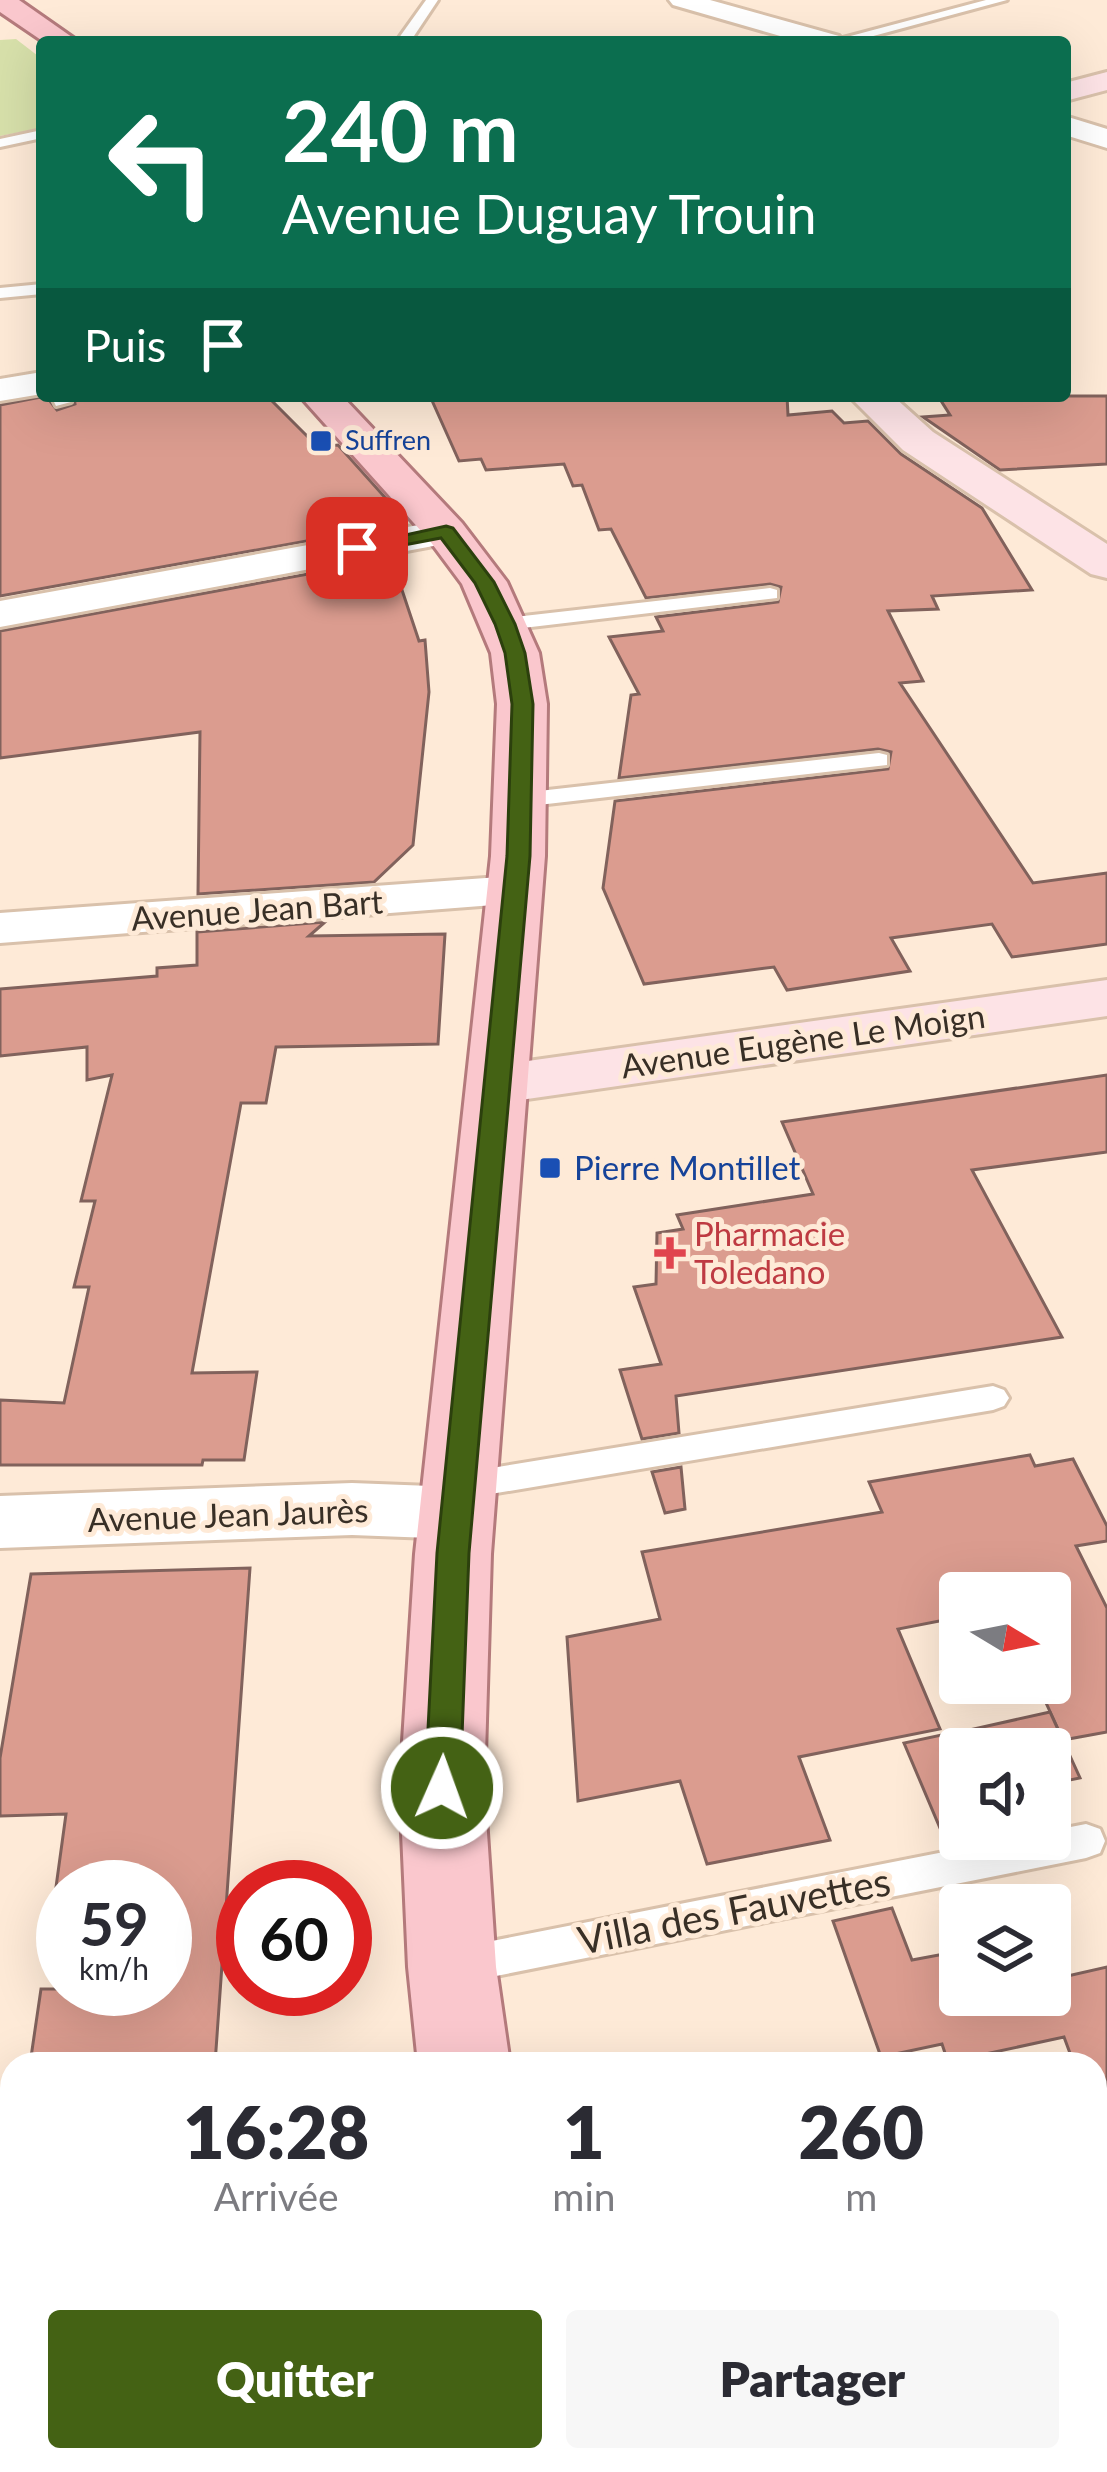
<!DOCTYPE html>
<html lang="fr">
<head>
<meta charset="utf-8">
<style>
  :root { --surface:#fff; --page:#f7f7f7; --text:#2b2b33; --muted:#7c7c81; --accent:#446214 }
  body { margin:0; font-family:Lato,sans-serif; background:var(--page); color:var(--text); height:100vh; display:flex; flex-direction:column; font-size:45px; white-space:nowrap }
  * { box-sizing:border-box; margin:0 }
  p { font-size:39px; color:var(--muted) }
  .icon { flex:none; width:66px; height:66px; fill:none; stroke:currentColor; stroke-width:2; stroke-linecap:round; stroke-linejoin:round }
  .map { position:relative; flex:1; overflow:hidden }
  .details { position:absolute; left:0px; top:2052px; width:1107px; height:420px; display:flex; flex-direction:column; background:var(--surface); border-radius:36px 36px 0 0; box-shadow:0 12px 48px #0002 }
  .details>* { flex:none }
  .top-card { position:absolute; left:36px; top:36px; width:1035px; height:366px; border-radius:12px; box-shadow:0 12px 48px #0002; background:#0b6e4f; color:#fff; overflow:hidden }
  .needle { width:78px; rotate:100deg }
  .fabs { position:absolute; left:939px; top:1572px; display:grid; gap:24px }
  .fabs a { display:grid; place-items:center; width:132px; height:132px; border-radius:12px; background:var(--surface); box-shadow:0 12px 48px #0002; font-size:60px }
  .speed { position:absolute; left:36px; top:1860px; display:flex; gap:24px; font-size:60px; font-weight:700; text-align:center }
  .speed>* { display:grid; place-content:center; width:156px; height:156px; border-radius:50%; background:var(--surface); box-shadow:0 12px 48px #0002; line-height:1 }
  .speed small { font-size:30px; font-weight:400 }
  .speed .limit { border:18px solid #d22; background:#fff; color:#111 }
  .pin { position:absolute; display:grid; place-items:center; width:102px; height:102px; color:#fff; margin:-51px; border-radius:24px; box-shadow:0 6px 18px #0006 }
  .me { position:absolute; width:132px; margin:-66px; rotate:2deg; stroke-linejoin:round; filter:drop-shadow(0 0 9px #0008) }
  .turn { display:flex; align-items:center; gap:42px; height:252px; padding:0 48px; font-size:54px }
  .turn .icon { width:156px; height:156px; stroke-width:2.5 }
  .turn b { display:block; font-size:84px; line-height:102px }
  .then { display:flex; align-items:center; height:114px; padding:0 48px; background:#0003; gap:24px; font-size:45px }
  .eta { display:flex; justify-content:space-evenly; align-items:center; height:204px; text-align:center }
  .eta b { font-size:72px; font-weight:800; line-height:84px }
  .cta { display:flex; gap:24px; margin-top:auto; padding:24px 48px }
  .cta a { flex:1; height:138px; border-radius:12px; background:var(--accent); color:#fff; font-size:48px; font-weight:800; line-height:138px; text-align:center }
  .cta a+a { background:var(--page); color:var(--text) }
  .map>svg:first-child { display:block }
</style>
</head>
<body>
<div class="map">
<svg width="1107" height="2472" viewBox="0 0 1107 2472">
  <rect width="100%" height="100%" fill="#feead7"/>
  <path fill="#d7e0aa" d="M16 39 42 59V128L0 136V40Z"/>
  <g fill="#db9c8f" stroke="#81625c" stroke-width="3">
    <path d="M46 396 57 410 75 404 74 396H267L318 447 338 445 390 503 379 528 0 596V405Z"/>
    <path d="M430 396H787L788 415 832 411 844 423 868 421 901 454 982 508 1032 590 932 596 938 609 888 611 923 681 900 683 1033 883 1107 873V944L1012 957 992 924 891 938 910 971 787 990 774 967 644 984 603 888 615 801 888 769 891 752 878 749 619 778 631 695 639 694 609 637 663 631 656 617 778 602 781 587 770 584 646 598 611 529 599 530 582 485 573 486 564 464 486 470 481 459 459 461Z"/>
    <path d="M938 396H1107V464L1000 470 923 417 950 415Z"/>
    <path d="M362 564 396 572 419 641 425 640 429 692 413 845 374 882 198 894 200 732 0 758V631Z"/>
    <path d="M325 922 309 936 445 934 438 1044 276 1047 266 1103H241L192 1373 257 1372 244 1460H203L202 1465H0V1400L64 1403 89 1287H74L95 1201H81L112 1075 87 1080V1047L0 1056V989L157 976V968L197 965V932Z"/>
    <path d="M1107 1075V1152L972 1170 1062 1337 676 1396 679 1433 642 1439 620 1370 661 1364 634 1287 656 1284 657 1233 683 1229 677 1215 813 1194 782 1122Z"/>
    <path d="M1030 1455 1035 1466 1073 1459 1107 1526V1541L1076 1546 1107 1608V1732L1063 1740 1037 1683H1050V1593H960V1617L898 1629 940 1729 799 1757 830 1840 707 1864 680 1781 578 1801 567 1637 660 1619 642 1552 882 1512 869 1482Z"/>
    <path d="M681 1467 685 1509 665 1513 652 1472Z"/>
    <path d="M250 1568 215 2064H30L41 1989H165V1887H56L66 1814 0 1816V1758L31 1574Z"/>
    <path d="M1050 1712 1080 1778 1050 1784V1749H977L969 1730Z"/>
    <path d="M960 1731V1844L948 1847 904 1743Z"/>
    <path d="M892 1908 912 1960 960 1951V2000L982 1995H1050V1980L1107 1967V2138L1095 2117V2064H1074L1064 2037 948 2062 942 2044 881 2057 833 1921Z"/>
  </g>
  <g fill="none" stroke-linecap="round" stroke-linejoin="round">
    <g stroke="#d9c1ab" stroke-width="6">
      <g id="lane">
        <path d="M426 0H438L410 42H396Z"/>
        <path d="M986 0H1007L851 42H828Z"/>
        <path d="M42 130V138L0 147V139Z"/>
        <path d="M42 284V294L0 298V288Z"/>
        <path d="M51 396H69L71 402 56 406Z"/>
        <path d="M770 588 777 590V598L505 630 494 624 505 618Z"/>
        <path d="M879 753 887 755V765L521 807 509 800 521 793Z"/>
        <path d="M993 1386 1004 1390 1009 1398 1004 1406 993 1410 461 1499 449 1495 444 1486 449 1477 461 1473Z"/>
        <path d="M1086 1824 1100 1829 1105 1841 1100 1853 1086 1858 456 1984 442 1979 436 1966 442 1953 456 1948 1010 1839H1050V1831Z"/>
      </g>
    </g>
    <g stroke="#d9c1ab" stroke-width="6">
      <g id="street">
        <path d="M669 0H710L839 36 843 42H801L673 5Z"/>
        <path d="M1065 116 1107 129V148L1065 135Z"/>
        <path d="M42 372V394L0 401V379Z"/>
        <path d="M446 520 460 523 466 532 460 541 0 627V601Z"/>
        <path d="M514 876 532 880 539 891 532 902 0 943V913Z"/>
        <path d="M352 1483 457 1487 481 1495 491 1513 481 1531 457 1539 352 1535 0 1548V1496Z"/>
        <path d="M12 2315V2407L0 2408V2316Z"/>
      </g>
    </g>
    <g stroke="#d9c1ab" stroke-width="6">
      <g id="secondary">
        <path d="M1107 72V90L1065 101V83Z"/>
        <path d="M849 396H893L933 432 1107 544V578L1091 574 903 450Z"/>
        <path d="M1107 980V1016L499 1103 477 1098 468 1084 477 1070 499 1065Z"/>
      </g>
    </g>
    <g stroke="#b47a7c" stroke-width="6">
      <g id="primary">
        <path d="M0 0H19L79 42H44L0 12Z"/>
        <path d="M300 396H342L462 523 507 582 539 653 547 704 545 856 491 1554 484 1788 496 1967 510 2064H418L408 1967 400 1788 415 1554 491 856 497 704 491 653 462 584 430 541Z"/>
        <path d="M471 2460H575L578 2472H474Z"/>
      </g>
    </g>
    <use href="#lane" fill="#fff" fill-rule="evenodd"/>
    <use href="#street" fill="#fff" fill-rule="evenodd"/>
    <use href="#secondary" fill="#fde3e6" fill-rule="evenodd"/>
    <use href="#primary" fill="#fac7cd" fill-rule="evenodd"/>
  </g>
  <path fill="#446214" stroke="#2c400d" stroke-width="3" d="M446 526 453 528 494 582 515 624 525 653 533 704 530 856 469 1553 460 1788 455 1798 442 1802 430 1798 425 1788 437 1553 507 856 512 704 505 653 495 624 475 583 441 538 357 554 347 548Z"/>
  <g fill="#1a4fb4" stroke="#feead7" stroke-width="4.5">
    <rect x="309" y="429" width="24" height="24" rx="6"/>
    <rect x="538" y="1156" width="24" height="24" rx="6"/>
  </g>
  <path fill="#e0444e" stroke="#feead7" stroke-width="4.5" d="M664 1235h12v12h12v12h-12v12h-12v-12h-12v-12h12z"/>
  <g text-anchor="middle" stroke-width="10" stroke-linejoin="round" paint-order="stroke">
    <g font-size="27" fill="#164399" stroke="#feead7" text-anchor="start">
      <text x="345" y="450">Suffren</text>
    </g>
    <g font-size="33" fill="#382f26" stroke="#feead7">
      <text transform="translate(257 910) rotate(-4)" y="12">Avenue Jean Bart</text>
      <text transform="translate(803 1041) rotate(-8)" y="12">Avenue Eugène Le Moign</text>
      <text transform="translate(228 1515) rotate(-2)" y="12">Avenue Jean Jaurès</text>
    </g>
    <g font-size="33" fill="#164399" stroke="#feead7" text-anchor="start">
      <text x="574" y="1180">Pierre Montillet</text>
    </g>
    <g font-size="33" fill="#be3a42" stroke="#feead7" text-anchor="start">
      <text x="694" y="1246">Pharmacie<tspan x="694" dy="38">Toledano</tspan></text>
    </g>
    <g font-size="39" fill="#382f26" stroke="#feead7">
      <text transform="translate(734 1911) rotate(-11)" y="14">Villa des Fauvettes</text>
    </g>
  </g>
</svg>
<div class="fabs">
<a><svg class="needle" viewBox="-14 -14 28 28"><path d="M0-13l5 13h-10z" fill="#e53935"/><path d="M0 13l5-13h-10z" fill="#7c7c81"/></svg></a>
<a><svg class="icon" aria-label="sound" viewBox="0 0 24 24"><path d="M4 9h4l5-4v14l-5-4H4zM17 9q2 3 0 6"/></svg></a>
<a><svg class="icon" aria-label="layers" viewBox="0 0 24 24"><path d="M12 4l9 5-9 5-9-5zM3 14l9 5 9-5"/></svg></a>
</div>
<div class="speed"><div>59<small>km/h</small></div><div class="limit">60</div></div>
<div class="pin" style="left:357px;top:548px;background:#d93025"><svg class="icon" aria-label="arrive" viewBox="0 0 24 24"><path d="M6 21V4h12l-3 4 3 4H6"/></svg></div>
<svg class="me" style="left:442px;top:1788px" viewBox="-20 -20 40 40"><circle r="17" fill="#446214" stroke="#fff" stroke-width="3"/><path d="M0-11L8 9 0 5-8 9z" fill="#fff"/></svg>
<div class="top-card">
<div class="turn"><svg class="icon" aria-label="left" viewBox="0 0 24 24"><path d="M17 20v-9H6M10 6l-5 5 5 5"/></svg><div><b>240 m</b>Avenue Duguay Trouin</div></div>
<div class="then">Puis<svg class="icon" aria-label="arrive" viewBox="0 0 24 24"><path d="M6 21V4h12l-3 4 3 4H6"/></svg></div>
</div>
<section class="details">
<div class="eta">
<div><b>16:28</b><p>Arrivée</p></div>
<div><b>1</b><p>min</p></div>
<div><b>260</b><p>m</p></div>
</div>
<div class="cta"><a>Quitter</a><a>Partager</a></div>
</section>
</div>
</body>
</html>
